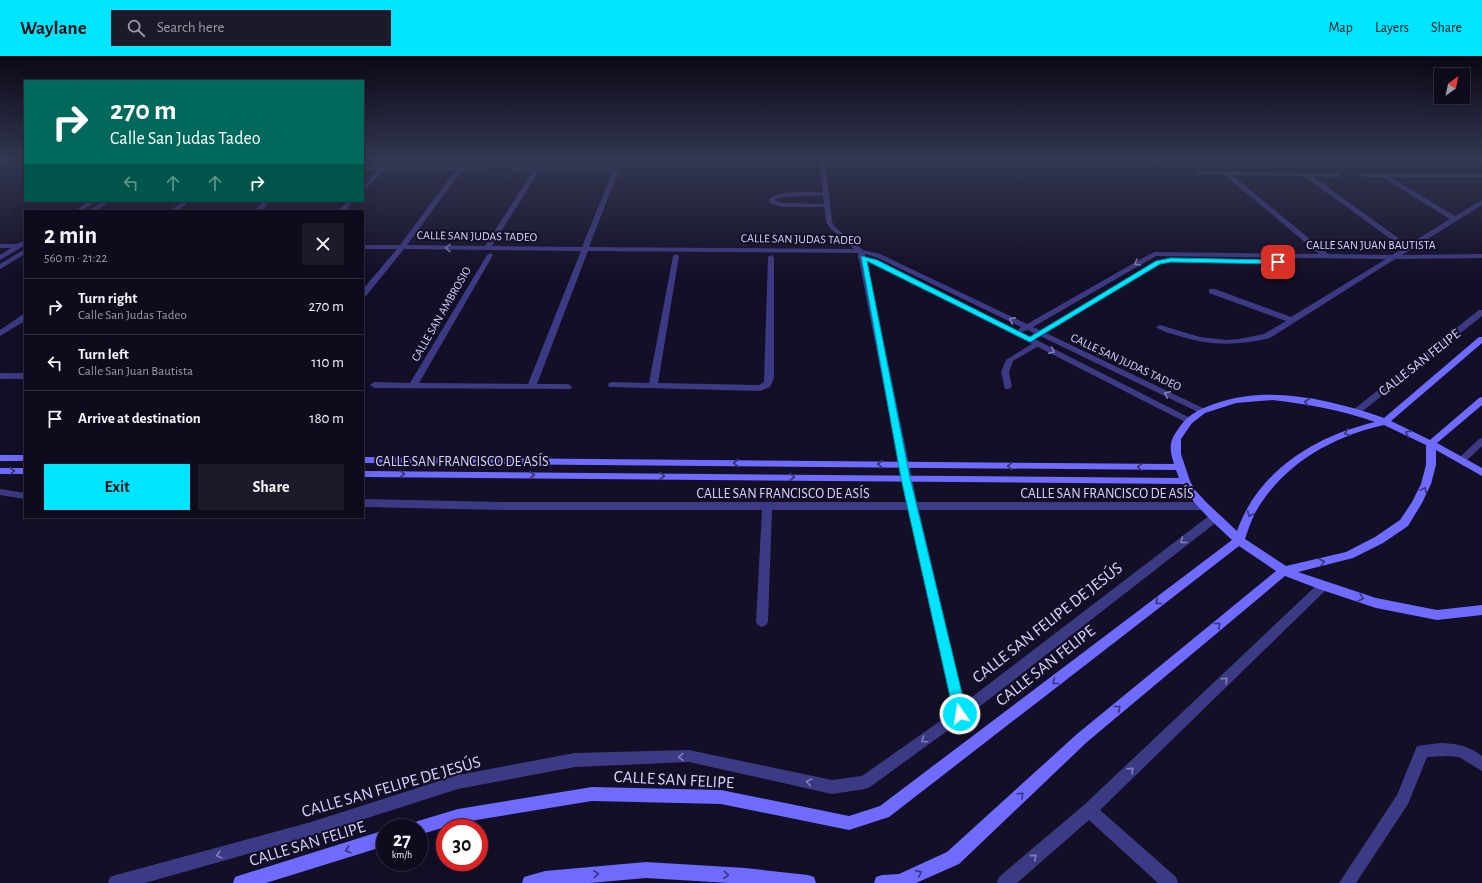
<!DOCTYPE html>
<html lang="en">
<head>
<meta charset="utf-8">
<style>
  :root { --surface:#0e0b1c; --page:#1c1929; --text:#f1f3f6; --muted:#9b9ba3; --line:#2e2b3b; --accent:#00e5ff }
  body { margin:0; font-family:"Alegreya Sans",sans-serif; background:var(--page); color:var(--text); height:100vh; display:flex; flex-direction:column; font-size:15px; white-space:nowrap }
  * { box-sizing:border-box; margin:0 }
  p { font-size:13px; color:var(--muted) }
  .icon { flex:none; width:22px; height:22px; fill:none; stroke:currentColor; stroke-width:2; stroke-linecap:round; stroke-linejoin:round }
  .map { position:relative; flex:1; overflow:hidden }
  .drawer { position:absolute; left:24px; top:154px; width:340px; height:308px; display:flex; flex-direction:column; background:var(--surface); border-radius:0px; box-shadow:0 4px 16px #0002,0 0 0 1px var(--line) }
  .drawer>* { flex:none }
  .guide { position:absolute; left:24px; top:24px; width:340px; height:122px; border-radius:0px; box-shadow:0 4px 16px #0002,0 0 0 1px var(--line); background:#00695c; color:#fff; overflow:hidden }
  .needle { width:26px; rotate:33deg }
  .tools { position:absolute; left:1434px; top:12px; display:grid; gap:8px }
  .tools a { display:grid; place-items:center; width:36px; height:36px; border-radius:0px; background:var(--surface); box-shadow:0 4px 16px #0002,0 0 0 1px var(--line); font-size:20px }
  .speed { position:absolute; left:376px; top:763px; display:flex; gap:8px; font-size:20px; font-weight:700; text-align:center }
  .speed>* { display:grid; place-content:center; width:52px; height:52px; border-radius:50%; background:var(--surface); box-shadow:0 4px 16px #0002,0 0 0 1px var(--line); line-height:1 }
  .speed small { font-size:10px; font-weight:400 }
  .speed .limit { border:6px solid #d22; background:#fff; color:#111 }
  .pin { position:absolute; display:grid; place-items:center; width:34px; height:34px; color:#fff; margin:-17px; border-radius:8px; box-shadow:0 2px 6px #0006 }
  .me { position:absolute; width:44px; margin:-22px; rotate:347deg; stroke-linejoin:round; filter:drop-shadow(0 0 3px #0008) }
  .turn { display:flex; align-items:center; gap:14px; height:84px; padding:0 20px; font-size:18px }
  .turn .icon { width:52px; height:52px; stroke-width:2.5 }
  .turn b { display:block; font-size:28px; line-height:34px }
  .lanes { display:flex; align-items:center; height:38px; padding:0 20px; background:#0003; justify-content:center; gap:20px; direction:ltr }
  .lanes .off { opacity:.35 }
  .round { display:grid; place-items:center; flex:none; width:42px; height:42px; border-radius:0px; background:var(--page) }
  .summary { display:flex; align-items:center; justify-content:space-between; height:68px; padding:0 20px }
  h1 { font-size:24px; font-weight:700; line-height:30px }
  .button { display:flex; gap:8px; margin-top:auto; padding:8px 20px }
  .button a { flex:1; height:46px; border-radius:0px; background:var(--accent); color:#111; font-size:16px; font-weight:700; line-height:46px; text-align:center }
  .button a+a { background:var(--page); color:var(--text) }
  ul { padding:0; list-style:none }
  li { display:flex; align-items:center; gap:12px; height:56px; padding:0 20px; border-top:1px solid var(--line) }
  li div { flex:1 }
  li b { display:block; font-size:15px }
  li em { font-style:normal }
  header { display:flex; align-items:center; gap:24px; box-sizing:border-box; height:56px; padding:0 20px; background:var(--accent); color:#111 }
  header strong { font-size:19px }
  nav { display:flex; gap:22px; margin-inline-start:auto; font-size:14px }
  .search { width:280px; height:36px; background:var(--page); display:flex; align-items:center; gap:10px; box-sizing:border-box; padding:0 14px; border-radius:0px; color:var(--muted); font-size:15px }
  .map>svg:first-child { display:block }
</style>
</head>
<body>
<header>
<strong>Waylane</strong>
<div class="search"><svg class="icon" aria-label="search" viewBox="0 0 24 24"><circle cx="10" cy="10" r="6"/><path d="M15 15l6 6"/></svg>Search here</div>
<nav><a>Map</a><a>Layers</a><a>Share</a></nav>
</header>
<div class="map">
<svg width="1482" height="827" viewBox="0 0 1482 827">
  <rect width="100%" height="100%" fill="#130f26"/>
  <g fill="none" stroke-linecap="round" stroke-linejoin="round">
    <g fill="#3d3a85" fill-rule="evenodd">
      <path d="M826 136 828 137V139L782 141 774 144 783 147 829 148V150L827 151H783L771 148 768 144C779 133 811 137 826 136Z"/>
      <path d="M1035 286H1038L1042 288 1013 305 1009 316 1012 331 1008 333H1005L1001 316 1006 304Z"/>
    </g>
    <g fill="#3d3a85" fill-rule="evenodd">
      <path d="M0 103H9L10 104 0 107Z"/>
      <path d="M819 103H825L832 166 835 171 863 194 880 198 1027 268 1148 199 1155 196 1319 198 1225 119 1198 118 1197 117 1200 115 1339 118V120L1337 121 1312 120 1408 189 1450 163 1382 121H1364L1362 120V118L1482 117V121H1390L1455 160 1482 144V149L1402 199 1482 198V202L1395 203 1270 282C1237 290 1208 290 1176 279 1169 277 1161 275 1156 271L1160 269 1200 281 1226 284 1239 283 1264 278 1286 265 1209 237V233H1215L1291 261 1386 203 1156 200 1033 271 1040 274 1156 205 1176 203V205L1160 208 1046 277 1205 353 1207 355 1202 358 1040 280 1035 282H1032L1031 280 1034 277 1028 274 1021 276 1192 363 1194 365 1192 367 1189 368 873 207 867 205 917 446H1203L1207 447 1208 450 1207 453 1203 454H919L964 647 1210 459H1218L1219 462 1218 465 965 662 870 731 865 733 832 738 689 706 575 711 458 733 311 780 145 827H108L110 821 116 819 311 766 458 719 575 697 689 694 832 724 862 720 953 656 908 454H772L768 566 766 569 762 571 758 569 756 566 762 454H502L363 451V443L502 446H906L859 204 858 202V197L588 195 537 328H568L572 331 571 333 374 332 370 329 374 326 410 327 487 199 490 197 493 199 419 327 528 328 581 195 404 193 366 240H363V233L397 193H363V189H400L456 114H384L363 135V130L378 114H363V110L485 111 488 113 485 115 462 114 407 189 485 190 533 115H514L512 114V112L608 111 618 116 589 191 854 193 831 173 826 166ZM539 115H607L612 117 582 191 492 190ZM1232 119 1304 120 1403 192 1392 199 1328 198ZM865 198 876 201 1021 271 1018 274 1019 275 877 204 866 201Z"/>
      <path d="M1154 103H1159L1161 105 1158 107Z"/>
      <path d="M1477 103H1482V107Z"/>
      <path d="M90 145H97L81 155H74Z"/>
      <path d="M104 145H111L95 155H88Z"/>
      <path d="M183 145H190L177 155H170Z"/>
      <path d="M264 145H271L261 155H254Z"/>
      <path d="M348 145H354L345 155H338Z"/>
      <path d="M25 184V189L22 191 0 204V199L11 192H0V188H17Z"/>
      <path d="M25 193V198L0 213V208Z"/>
      <path d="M676 198 679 200 658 327 759 329 764 326 768 201 771 199 774 201V322L770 331 760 335 609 331 608 329 609 327 612 326 649 327 673 200Z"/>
      <path d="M1479 254H1482V260L1359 358H1353L1351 356 1353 354Z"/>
      <path d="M22 259H25V265L0 280V274Z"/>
      <rect x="0" y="317" width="25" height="6"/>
      <path d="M1482 382V390L1465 406H1459L1457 404 1459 402 1479 383Z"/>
      <path d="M0 433 25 437V443L0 439Z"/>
      <path d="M1323 526 1327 527 1329 530 1327 533 1100 754 1176 821 1178 827H1158L1089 764 1017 827H997L999 821 1084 749 1319 527Z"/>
      <path d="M1440 687C1456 687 1469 690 1482 700V715L1459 701 1447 700 1427 701 1408 748 1356 827H1339L1397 739 1417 690Z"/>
    </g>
    <g fill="#6f6bff" fill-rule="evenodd">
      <path d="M1479 281H1482V287L1391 365 1430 384 1479 342 1482 341V349L1437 387 1482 412V420L1436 394V409L1431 428 1422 447 1408 470 1383 487 1353 502 1298 516 1376 542 1437 554 1482 549V559L1437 564 1376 552 1319 533 1285 520 1087 686 959 808 916 827H874L876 821 882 819 899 818 947 796 1077 678 1276 515 1239 490 889 761 849 774 721 748 592 745 458 767 419 779V772H410L413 767 418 765 458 753 592 731 721 734 849 760 880 750 1232 484C1214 467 1194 450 1182 428L363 421V415L1179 422 1176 414 363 407V401L1174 408C1168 389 1170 384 1181 369 1191 356 1203 352 1217 347 1271 329 1331 344 1384 362ZM1272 344C1307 348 1341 354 1375 366 1315 380 1258 415 1237 475L1207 447 1195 434 1190 425 1181 398V383L1192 367 1205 357 1236 347ZM1384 369 1426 389V409L1421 428 1412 446 1400 464 1375 481 1346 496 1286 510 1245 483C1248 474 1251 465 1255 457 1283 408 1331 381 1384 369Z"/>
      <rect x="0" y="399" width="25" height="6"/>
      <rect x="0" y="412" width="25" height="6"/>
      <path d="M385 774V790L266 827H233L235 821 241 819Z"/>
      <path d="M646 806 745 812 808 819 814 821 816 827H729L646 822 590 827H522L524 821 545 815Z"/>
    </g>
  </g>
  <defs><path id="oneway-chevron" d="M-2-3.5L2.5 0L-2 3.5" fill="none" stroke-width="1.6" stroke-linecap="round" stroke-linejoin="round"/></defs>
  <g stroke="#837fbc">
    <use href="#oneway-chevron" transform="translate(448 192) rotate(-179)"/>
    <use href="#oneway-chevron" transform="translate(1137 207) rotate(150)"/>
    <use href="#oneway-chevron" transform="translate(1012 264) rotate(-154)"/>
    <use href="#oneway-chevron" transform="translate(1052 295) rotate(27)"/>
    <use href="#oneway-chevron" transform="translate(1167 338) rotate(-155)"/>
    <use href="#oneway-chevron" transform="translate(1183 485) rotate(142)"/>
    <use href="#oneway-chevron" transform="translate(1225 624) rotate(-44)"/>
    <use href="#oneway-chevron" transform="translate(924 684) rotate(145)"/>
    <use href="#oneway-chevron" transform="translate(681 701) rotate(178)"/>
    <use href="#oneway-chevron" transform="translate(1131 714) rotate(-44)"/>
    <use href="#oneway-chevron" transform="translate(809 726) rotate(-168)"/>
    <use href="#oneway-chevron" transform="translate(219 799) rotate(165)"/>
    <use href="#oneway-chevron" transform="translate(1034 801) rotate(-41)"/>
  </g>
  <g stroke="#38347d">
    <use href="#oneway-chevron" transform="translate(1307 346) rotate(-172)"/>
    <use href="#oneway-chevron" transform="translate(1347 377) rotate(160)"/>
    <use href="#oneway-chevron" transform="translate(1408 377) rotate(-155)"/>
    <use href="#oneway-chevron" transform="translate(736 407) rotate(-180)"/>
    <use href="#oneway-chevron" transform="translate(880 408) rotate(-180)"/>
    <use href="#oneway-chevron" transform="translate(1010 410) rotate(-179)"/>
    <use href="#oneway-chevron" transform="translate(1140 411) rotate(-179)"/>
    <use href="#oneway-chevron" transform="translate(12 415)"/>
    <use href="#oneway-chevron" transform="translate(402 418)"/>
    <use href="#oneway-chevron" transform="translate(532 419)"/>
    <use href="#oneway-chevron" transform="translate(662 420)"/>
    <use href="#oneway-chevron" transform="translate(792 421)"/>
    <use href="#oneway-chevron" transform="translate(1424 434) rotate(-66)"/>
    <use href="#oneway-chevron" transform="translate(1250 458) rotate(115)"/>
    <use href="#oneway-chevron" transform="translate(1322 506) rotate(-14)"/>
    <use href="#oneway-chevron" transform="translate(1361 542) rotate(17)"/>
    <use href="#oneway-chevron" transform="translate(1158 546) rotate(142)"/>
    <use href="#oneway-chevron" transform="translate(1218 569) rotate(-39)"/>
    <use href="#oneway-chevron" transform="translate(1055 626) rotate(142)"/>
    <use href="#oneway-chevron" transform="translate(1118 652) rotate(-39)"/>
    <use href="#oneway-chevron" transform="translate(1021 739) rotate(-43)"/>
    <use href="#oneway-chevron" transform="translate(348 794) rotate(163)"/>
    <use href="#oneway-chevron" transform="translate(919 817) rotate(-24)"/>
    <use href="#oneway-chevron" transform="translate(596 818) rotate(-5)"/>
    <use href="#oneway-chevron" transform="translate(726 819) rotate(4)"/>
  </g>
  <linearGradient id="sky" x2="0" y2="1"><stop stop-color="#0a0815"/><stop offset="0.47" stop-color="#333752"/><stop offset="1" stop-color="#333752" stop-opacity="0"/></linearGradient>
  <rect width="1482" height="219" fill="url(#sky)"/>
  <path fill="#00e5ff" stroke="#0095a6" d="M861 200 877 204 1030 281 1156 205 1171 202 1278 204 1281 206 1278 208 1171 206 1160 208 1030 286 867 205 910 422 967 658 965 662 960 664 956 662 954 658 901 422Z"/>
  <g text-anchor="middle" stroke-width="4" stroke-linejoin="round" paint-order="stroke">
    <g font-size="12" fill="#d9d4ff" stroke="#130f26">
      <text transform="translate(477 180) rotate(1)" y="4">CALLE SAN JUDAS TADEO</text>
      <text transform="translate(801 183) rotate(1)" y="4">CALLE SAN JUDAS TADEO</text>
      <text x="1371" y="193">CALLE SAN JUAN BAUTISTA</text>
      <text transform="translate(441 258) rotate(-60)" y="4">CALLE SAN AMBROSIO</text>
      <text transform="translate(1126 306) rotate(25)" y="4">CALLE SAN JUDAS TADEO</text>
    </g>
    <g font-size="14" fill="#d9d4ff" stroke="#130f26">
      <text transform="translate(1419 306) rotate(-38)" y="5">CALLE SAN FELIPE</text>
      <text x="462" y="410">CALLE SAN FRANCISCO DE ASÍS</text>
      <text x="783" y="442">CALLE SAN FRANCISCO DE ASÍS</text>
      <text x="1107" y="442">CALLE SAN FRANCISCO DE ASÍS</text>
    </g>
    <g font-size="17" fill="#d9d4ff" stroke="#130f26">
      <text transform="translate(1047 566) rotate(-38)" y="6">CALLE SAN FELIPE DE JESÚS</text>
      <text transform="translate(1045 609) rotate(-38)" y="6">CALLE SAN FELIPE</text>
      <text transform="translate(674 723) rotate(3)" y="6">CALLE SAN FELIPE</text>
      <text transform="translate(391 730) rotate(-16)" y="6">CALLE SAN FELIPE DE JESÚS</text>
      <text transform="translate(307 787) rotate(-17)" y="6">CALLE SAN FELIPE</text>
    </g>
  </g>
</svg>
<div class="tools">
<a><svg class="needle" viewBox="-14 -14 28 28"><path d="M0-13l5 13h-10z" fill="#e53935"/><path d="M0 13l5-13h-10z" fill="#9b9ba3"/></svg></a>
</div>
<div class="speed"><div>27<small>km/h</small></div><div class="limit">30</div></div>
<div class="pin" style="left:1278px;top:206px;background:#d93025"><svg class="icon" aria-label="arrive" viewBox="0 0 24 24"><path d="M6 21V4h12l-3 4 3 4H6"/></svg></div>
<svg class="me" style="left:960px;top:658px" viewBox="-20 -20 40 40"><circle r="17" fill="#00e5ff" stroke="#fff" stroke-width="3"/><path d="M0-11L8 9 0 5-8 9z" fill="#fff"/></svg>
<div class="guide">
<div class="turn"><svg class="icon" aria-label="right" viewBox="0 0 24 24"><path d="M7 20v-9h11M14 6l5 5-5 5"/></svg><div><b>270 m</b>Calle San Judas Tadeo</div></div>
<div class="lanes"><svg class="icon off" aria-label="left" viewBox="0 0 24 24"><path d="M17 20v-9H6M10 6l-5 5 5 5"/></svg><svg class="icon off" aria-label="ahead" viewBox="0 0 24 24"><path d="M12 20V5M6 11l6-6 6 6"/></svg><svg class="icon off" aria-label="ahead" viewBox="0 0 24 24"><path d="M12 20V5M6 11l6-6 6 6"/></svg><svg class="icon" aria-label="right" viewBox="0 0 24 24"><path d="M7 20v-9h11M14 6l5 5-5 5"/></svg></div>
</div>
<section class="drawer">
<div class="summary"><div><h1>2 min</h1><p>560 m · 21:22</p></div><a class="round"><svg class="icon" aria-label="close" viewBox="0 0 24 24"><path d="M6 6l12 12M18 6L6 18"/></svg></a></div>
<ul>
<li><svg class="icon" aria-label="right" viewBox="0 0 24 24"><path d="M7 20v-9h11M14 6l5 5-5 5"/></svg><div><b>Turn right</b><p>Calle San Judas Tadeo</p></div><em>270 m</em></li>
<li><svg class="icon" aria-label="left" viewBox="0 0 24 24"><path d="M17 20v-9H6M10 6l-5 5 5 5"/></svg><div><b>Turn left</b><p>Calle San Juan Bautista</p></div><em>110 m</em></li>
<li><svg class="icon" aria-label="arrive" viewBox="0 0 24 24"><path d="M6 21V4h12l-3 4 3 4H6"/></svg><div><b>Arrive at destination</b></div><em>180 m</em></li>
</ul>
<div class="button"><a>Exit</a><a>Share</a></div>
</section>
</div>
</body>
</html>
